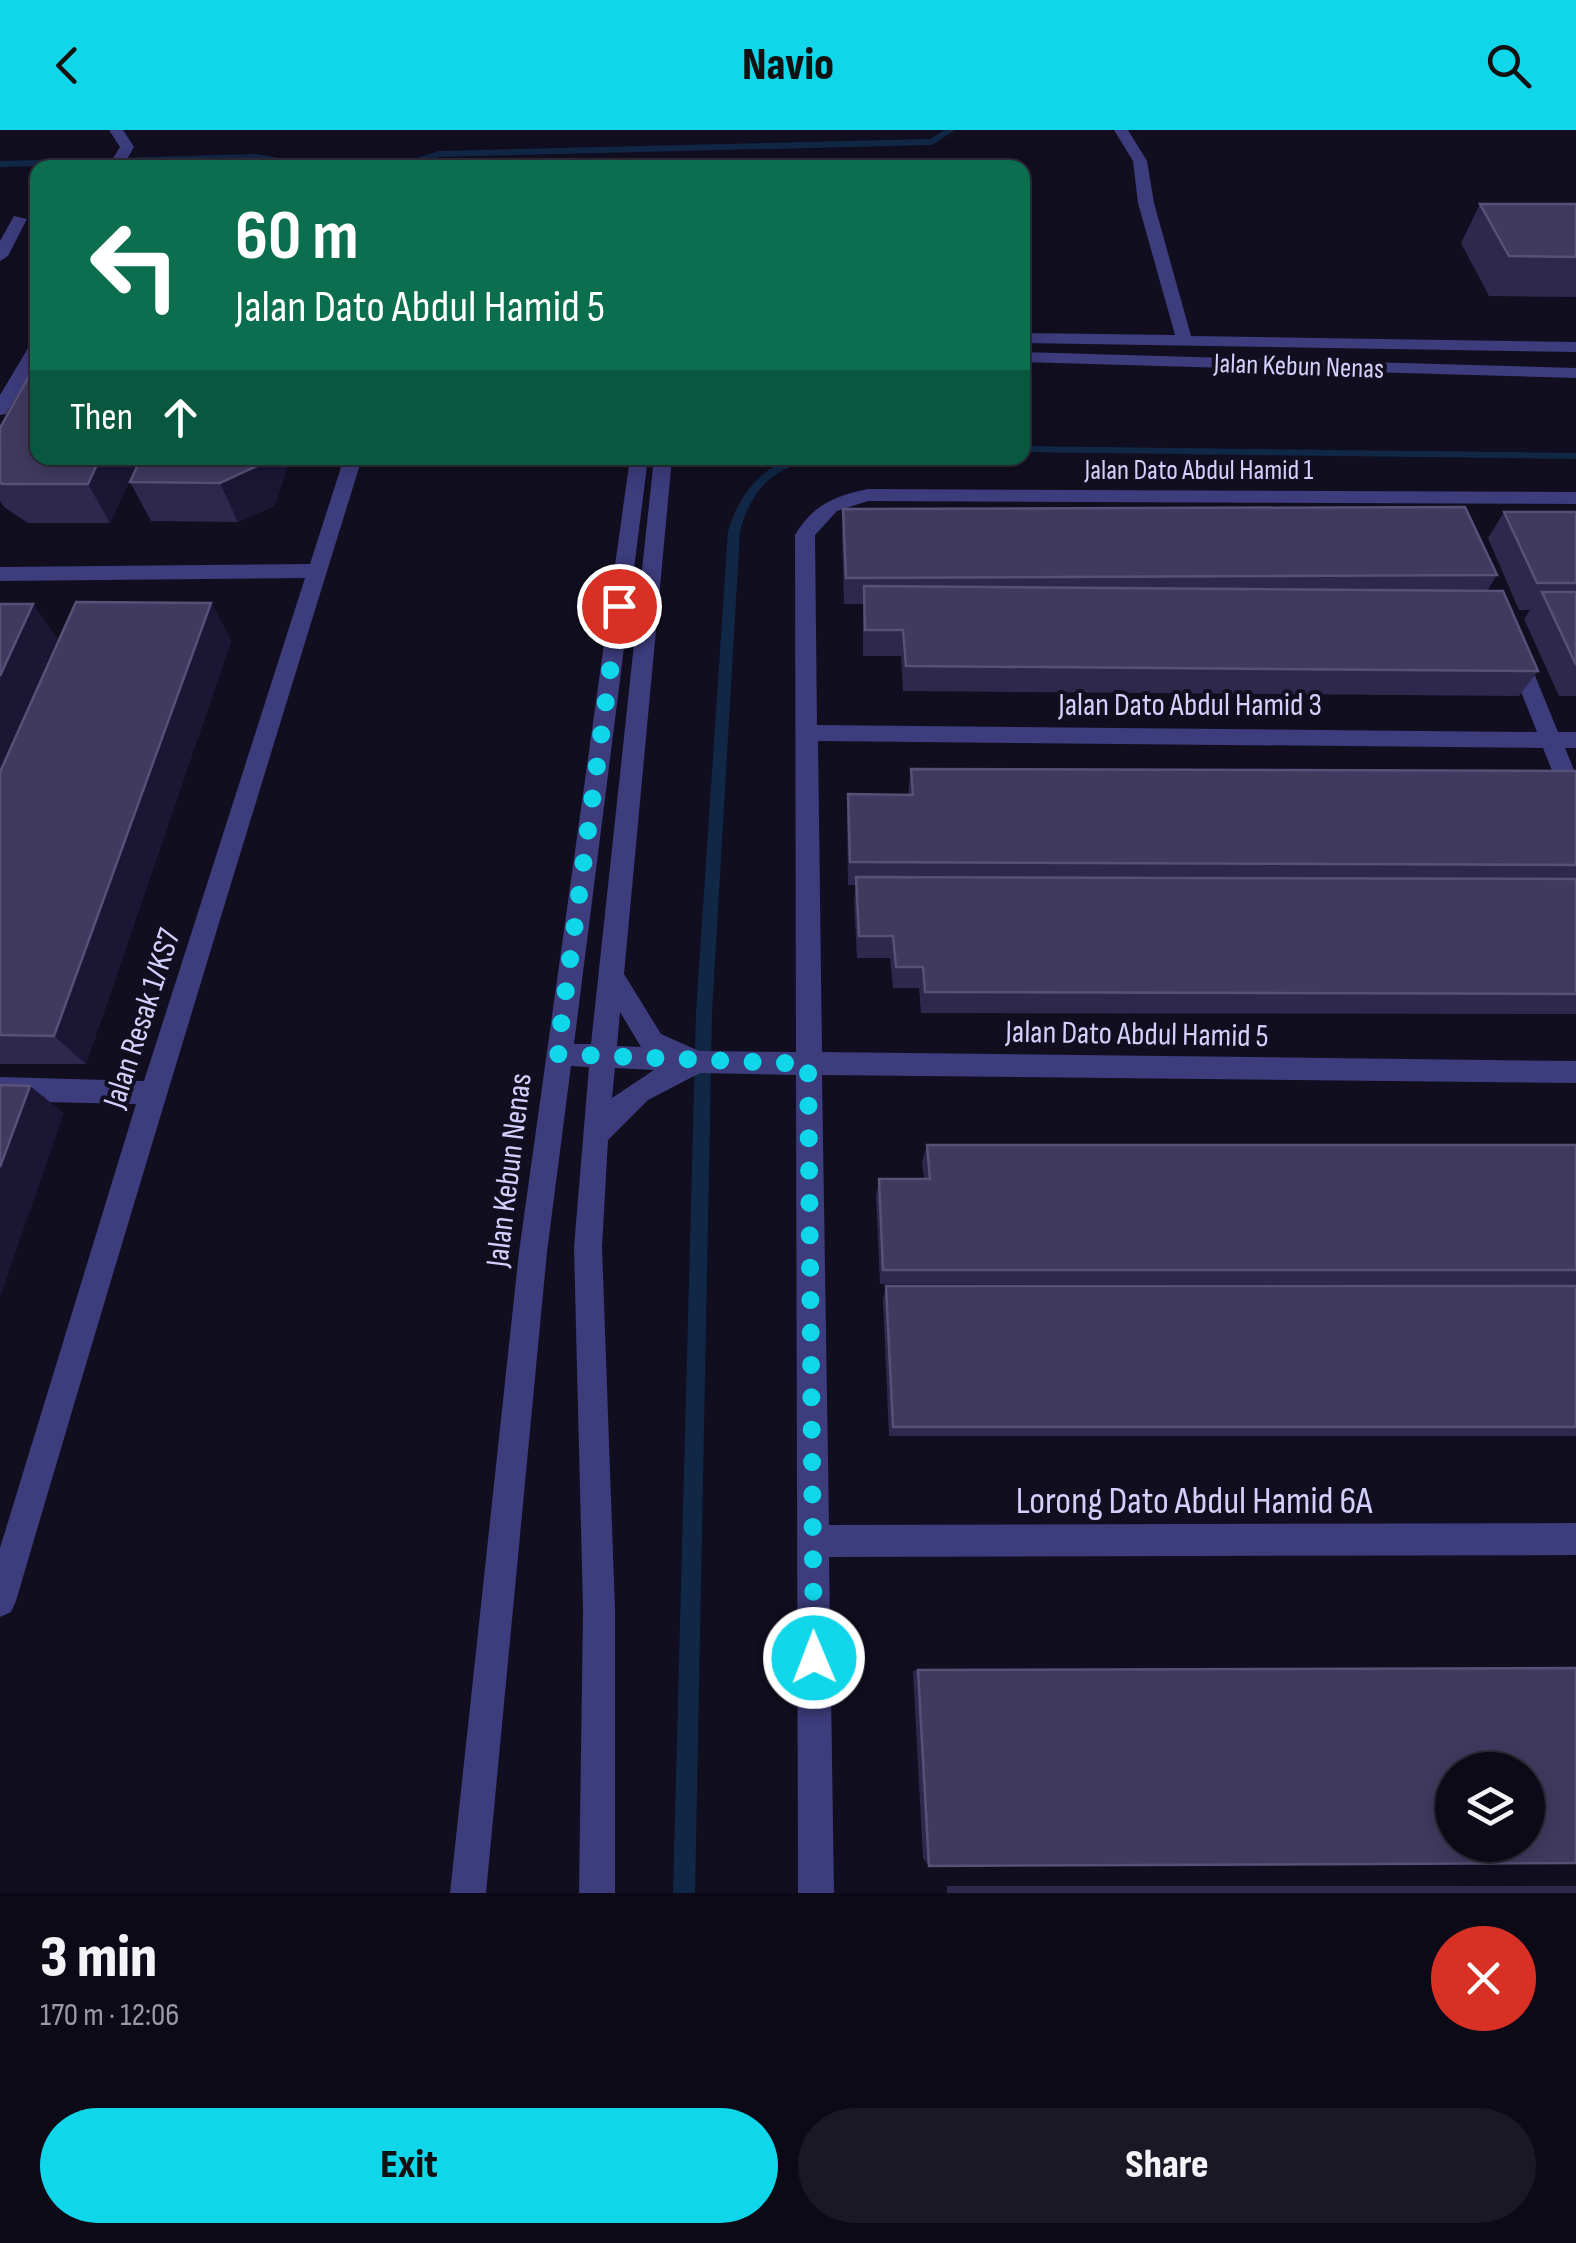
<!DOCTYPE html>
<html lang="en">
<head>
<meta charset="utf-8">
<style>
  :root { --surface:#0d0a18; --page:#1b1825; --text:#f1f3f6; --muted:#9a9aa2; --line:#2d2b37; --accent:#0fd7e9 }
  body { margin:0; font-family:"Sofia Sans Condensed",sans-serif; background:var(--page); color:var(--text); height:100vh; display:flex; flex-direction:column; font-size:38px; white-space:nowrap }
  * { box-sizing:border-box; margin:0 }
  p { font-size:32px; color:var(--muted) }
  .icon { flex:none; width:55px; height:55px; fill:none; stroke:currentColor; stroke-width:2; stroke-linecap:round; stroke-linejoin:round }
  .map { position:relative; height:1763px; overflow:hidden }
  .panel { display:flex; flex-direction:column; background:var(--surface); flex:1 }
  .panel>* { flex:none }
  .top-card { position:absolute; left:30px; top:30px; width:1000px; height:305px; border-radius:20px; box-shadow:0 5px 25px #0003,0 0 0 2px var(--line); background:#0b6e4f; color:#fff; overflow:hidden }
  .tools { position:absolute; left:1435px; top:1622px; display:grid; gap:20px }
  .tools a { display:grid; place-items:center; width:110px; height:110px; border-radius:50%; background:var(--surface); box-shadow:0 5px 25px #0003,0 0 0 2px var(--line); font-size:50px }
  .pin { position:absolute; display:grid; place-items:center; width:85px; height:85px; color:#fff; margin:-42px; border:5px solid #fff; border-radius:50%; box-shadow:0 2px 10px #0007 }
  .me { position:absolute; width:110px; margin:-55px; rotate:359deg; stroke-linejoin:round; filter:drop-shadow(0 0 8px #0008) }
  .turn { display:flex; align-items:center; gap:35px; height:210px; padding:0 40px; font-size:45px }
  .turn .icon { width:130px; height:130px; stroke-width:2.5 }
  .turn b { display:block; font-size:70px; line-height:85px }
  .then { display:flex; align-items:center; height:95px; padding:0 40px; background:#0003; gap:20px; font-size:38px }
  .round { display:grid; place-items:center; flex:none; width:105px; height:105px; border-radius:52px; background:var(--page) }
  .head { display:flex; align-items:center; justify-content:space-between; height:170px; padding:0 40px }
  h1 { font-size:60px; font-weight:800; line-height:75px }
  .cta { display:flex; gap:20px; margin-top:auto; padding:20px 40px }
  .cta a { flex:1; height:115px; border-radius:60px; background:var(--accent); color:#111; font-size:40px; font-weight:800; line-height:115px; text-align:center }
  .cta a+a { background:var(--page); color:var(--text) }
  header { display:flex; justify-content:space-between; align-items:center; height:130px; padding:0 40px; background:var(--accent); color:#111; font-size:45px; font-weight:800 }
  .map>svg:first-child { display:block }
</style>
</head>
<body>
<header><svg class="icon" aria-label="back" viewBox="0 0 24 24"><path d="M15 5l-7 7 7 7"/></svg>Navio<svg class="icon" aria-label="search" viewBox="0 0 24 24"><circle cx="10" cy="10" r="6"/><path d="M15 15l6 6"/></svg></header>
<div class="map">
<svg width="1576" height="1763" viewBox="0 0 1576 1763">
  <rect width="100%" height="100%" fill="#110e20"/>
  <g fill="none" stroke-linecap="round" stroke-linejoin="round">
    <g fill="#112746" fill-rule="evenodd">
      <path d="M945 0H955L932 15 439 27 400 38H384L439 21 930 9Z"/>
      <path d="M256 24 337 38H311L256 30 0 37V31Z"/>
      <path d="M1022 316 1576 323V329L1022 322Z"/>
      <path d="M794 328H809C801 333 790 336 780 342 757 355 747 377 740 401L712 883 695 1763H673L696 883 728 401C739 366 758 339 794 328Z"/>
    </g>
    <g fill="#3d3c7c" fill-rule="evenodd">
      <path d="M109 0H123L134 17 122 38H107L120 17Z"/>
      <path d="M1114 0H1128L1147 31 1154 73 1191 206 1576 212V222L1022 213V203L1175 205 1138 73 1133 31Z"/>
      <path d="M14 86 27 89 8 126 0 131V111Z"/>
      <path d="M38 210V230L6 284 0 285V265L30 215Z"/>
      <path d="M1022 222 1576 238V248L1022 232Z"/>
      <path d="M344 328H362C245 706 128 1089 16 1471L11 1482 0 1487V1418L136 974 0 971V947L144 951 305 448 0 451V437L310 434Z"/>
      <path d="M630 328H648L574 914H591L654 328H672L624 844 661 904 699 921 796 922 795 405C813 375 834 366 868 359L1576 362V374L868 371 837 381 815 405 817 595 1537 602 1507 526 1517 519 1527 526 1558 602H1576V618H1565L1576 645V682L1565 673 1543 618 818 611 822 922 1576 931V953L822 945 829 1395 1576 1393V1425L829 1427 834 1763H798L796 945 700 943 648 970 608 1010 602 1117 615 1480V1763H579L583 1480 574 1117 589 937 571 936 547 1122 486 1763H450L519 1122ZM620 882 641 917 617 916ZM615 938 654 940 612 968Z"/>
    </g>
  </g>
  <g fill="#2e284c">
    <path d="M1480 74H1576V167L1489 166 1461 113Z"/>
    <path d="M0 298 38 328H140L110 393H28L4 377 0 371Z"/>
    <path d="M141 328H291L274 376 238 392 151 391 130 352Z"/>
    <path d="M843 379 1497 445 1487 461 1538 541 1519 566 903 561 901 526H863V474H844L842 406Z"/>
    <path d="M1504 382H1576V566H1559L1524 489 1530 480H1519L1488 408Z"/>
    <path d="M211 473 231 511 86 934H0V474H33L58 511Z"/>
    <path d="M911 639 1576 641V884L921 883 919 858H893L890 828H857L854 770 856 755H848L847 689 848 664 908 665Z"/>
    <path d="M927 1015H1576V1155L880 1154 876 1066 879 1049H924L922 1032Z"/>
    <path d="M886 1156H1576V1306H889L883 1170Z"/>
    <path d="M918 1540 929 1736 923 1728 913 1541Z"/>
    <rect x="947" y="1756" width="629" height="7"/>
  </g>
  <g fill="#1b1633">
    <path d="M100 328H140L110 393 88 354Z"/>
    <path d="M260 328H291L274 376 238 392 220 353Z"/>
    <path d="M211 473 231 511 86 934 54 906Z"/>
    <path d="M33 474 60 512 0 649V546Z"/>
    <path d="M30 956 64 983 0 1167V1037Z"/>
  </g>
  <g fill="#403a5f" stroke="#575178" stroke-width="2.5" fill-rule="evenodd">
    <path d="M1480 74H1576V127L1509 126Z"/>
    <path d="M38 230V328H100L88 354H2L0 352V298Z"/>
    <path d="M141 328H260L257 336 220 353 130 352Z"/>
    <path d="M1465 377 1497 445 846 448 843 379Z"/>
    <path d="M1504 382H1576V453H1537Z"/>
    <path d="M864 456 1503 461 1538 541 906 536 903 500H865Z"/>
    <path d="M1542 462H1576V535Z"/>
    <path d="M76 472 211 473 54 906 0 905V642Z"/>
    <path d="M0 474H33L0 546Z"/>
    <path d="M911 639 1576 641V735L850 732 848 664 913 665Z"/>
    <path d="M856 747 1576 749V864L925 862 923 837H896L893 806H859Z"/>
    <path d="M0 955 30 956 0 1037Z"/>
    <path d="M927 1015H1576V1140H883L879 1049H930Z"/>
    <path d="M886 1156H1576V1297H893Z"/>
    <path d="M1576 1538V1733L929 1736 918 1540ZM1452 1640H1528V1715H1452Z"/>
  </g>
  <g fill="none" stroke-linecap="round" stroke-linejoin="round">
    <path stroke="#0fd7e9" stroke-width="18" stroke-dasharray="0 32.4" d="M619 476 557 924 808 934 814 1528"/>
  </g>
  <g text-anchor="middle" stroke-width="8" stroke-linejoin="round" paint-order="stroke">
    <g font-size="28" fill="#d4d0fc" stroke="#110e20">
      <text transform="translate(1299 235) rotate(2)" y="10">Jalan Kebun Nenas</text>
      <text x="1199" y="349">Jalan Dato Abdul Hamid 1</text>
    </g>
    <g font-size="32" fill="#d4d0fc" stroke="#110e20">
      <text x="1190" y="585">Jalan Dato Abdul Hamid 3</text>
      <text transform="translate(141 888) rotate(-72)" y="11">Jalan Resak 1/KS7</text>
      <text transform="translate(1137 903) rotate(1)" y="11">Jalan Dato Abdul Hamid 5</text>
      <text transform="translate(508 1040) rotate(-83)" y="11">Jalan Kebun Nenas</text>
    </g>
    <g font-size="38" fill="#d4d0fc" stroke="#110e20">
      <text x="1194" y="1383">Lorong Dato Abdul Hamid 6A</text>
    </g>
  </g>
</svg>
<div class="tools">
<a><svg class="icon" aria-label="layers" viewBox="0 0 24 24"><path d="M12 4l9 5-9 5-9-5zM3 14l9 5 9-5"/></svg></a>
</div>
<div class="pin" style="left:619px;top:476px;background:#d93025"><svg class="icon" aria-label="arrive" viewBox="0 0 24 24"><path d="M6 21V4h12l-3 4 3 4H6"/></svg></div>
<svg class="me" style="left:814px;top:1528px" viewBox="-20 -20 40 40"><circle r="17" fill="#0fd7e9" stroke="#fff" stroke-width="3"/><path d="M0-11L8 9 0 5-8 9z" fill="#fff"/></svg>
<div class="top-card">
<div class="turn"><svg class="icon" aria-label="left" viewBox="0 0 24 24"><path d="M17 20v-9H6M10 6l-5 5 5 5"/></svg><div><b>60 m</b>Jalan Dato Abdul Hamid 5</div></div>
<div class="then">Then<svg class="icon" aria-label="ahead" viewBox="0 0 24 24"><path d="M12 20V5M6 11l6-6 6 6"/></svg></div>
</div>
</div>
<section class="panel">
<div class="head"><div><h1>3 min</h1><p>170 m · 12:06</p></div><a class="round" style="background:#d93025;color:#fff"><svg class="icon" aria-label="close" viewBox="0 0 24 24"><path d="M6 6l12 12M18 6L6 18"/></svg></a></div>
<div class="cta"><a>Exit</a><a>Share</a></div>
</section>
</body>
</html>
